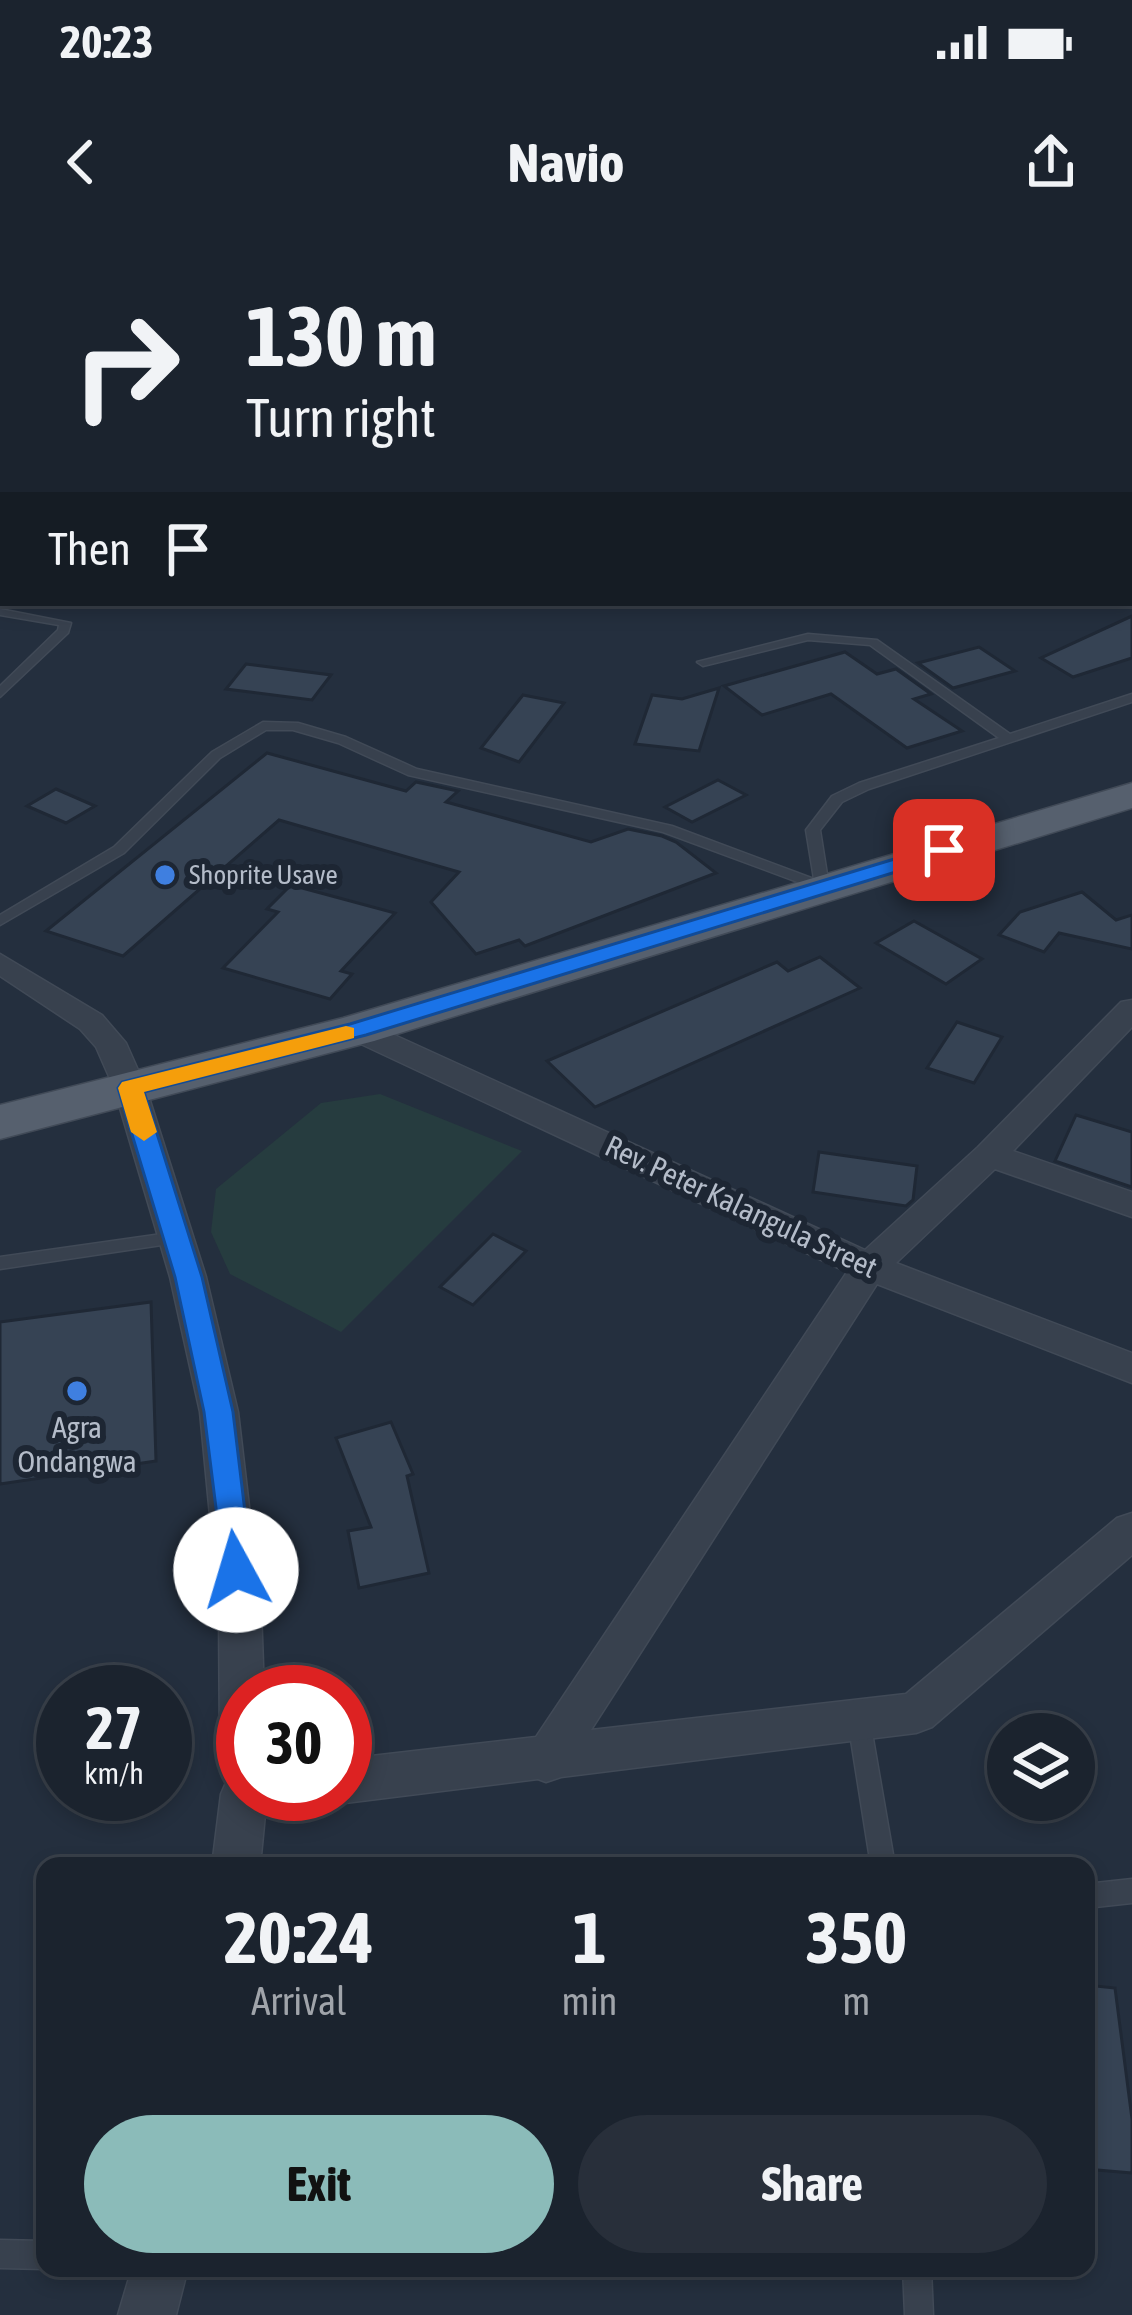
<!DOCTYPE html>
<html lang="en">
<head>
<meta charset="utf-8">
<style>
  :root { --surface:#1b232e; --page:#282f3a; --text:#f1f3f6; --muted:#a0a4aa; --line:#39404a; --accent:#8bbbb9 }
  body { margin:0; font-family:"Asap Condensed",sans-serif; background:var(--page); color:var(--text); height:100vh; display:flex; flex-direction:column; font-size:45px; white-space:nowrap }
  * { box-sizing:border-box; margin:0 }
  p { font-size:39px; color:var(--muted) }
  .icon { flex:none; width:66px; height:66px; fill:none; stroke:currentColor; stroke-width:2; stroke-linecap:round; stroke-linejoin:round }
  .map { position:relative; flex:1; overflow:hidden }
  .side { position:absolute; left:36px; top:1617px; width:1059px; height:420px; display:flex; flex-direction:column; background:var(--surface); border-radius:24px; box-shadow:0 6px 18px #0003,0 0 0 3px var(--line) }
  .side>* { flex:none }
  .hud { position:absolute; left:0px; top:0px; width:1134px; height:366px; box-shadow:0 6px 18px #0003,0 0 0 3px var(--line); background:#1b232e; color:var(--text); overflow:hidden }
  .fabs { position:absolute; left:987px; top:1473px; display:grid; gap:24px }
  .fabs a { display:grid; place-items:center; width:108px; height:108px; border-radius:50%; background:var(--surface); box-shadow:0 6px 18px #0003,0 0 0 3px var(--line); font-size:60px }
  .speed { position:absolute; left:36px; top:1425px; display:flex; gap:24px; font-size:60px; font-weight:700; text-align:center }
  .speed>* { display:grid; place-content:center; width:156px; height:156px; border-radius:50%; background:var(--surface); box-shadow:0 6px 18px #0003,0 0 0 3px var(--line); line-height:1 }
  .speed small { font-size:30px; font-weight:400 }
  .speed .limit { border:18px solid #d22; background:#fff; color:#111 }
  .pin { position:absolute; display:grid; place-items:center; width:102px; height:102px; color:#fff; margin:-51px; border-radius:24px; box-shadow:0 6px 18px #0006 }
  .me { position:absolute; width:132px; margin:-66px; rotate:354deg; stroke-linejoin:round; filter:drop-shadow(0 0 9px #0008) }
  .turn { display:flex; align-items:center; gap:42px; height:252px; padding:0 48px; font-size:54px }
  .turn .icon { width:156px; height:156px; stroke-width:2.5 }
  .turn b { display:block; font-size:84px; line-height:102px }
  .then { display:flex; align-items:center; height:114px; padding:0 48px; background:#0003; gap:24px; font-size:45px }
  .eta { display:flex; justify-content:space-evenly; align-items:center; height:204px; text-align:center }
  .eta b { font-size:72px; font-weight:700; line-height:84px }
  .action { display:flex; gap:24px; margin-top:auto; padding:24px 48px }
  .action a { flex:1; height:138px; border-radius:72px; background:var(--accent); color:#111; font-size:48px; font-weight:700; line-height:138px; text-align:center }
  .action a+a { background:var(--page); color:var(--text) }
  .status { display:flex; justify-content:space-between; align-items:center; height:84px; padding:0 60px; background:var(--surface); direction:ltr }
  .status svg { height:33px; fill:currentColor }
  header { display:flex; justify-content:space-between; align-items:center; height:156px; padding:0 48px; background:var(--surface); font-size:54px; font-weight:700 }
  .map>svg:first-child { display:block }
</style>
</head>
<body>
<div class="status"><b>20:23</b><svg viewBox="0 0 49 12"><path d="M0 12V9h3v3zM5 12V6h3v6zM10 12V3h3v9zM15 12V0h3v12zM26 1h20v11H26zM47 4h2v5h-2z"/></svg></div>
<header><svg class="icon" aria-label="back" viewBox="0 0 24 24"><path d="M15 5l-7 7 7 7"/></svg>Navio<svg class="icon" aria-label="share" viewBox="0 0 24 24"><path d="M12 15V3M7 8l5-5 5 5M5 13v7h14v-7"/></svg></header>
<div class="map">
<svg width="1132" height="2075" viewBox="0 0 1132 2075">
  <rect width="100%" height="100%" fill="#242f3e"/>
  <path fill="#263c3f" d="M380 854 522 911 341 1092 230 1034 211 992 216 949 321 863Z"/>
  <g fill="#364354" stroke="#1f2835" stroke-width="3">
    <path d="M1132 376V418L1073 437 1041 418Z"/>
    <path d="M979 407 1015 431 953 448 918 423Z"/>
    <path d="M845 412 877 434 896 429 931 454 914 459 962 491 907 508 831 454 762 475 724 446Z"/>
    <path d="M246 424 331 435 312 460 226 449Z"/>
    <path d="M719 448 699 511 635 504 652 455 682 459Z"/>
    <path d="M523 455 564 463 519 522 481 508Z"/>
    <path d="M267 513 406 551 416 542 458 551 446 562 591 602 628 589 662 596 676 602 716 633 525 706 519 700 476 714 431 662 459 632 279 580 123 716 46 691Z"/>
    <path d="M718 540 746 555 692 582 665 567Z"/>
    <path d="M56 549 95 566 66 583 27 566Z"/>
    <path d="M291 645 395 673 341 731 352 734 330 759 223 728 278 672 267 669Z"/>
    <path d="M1082 652 1116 680 1132 675V709L1059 693 1044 712 999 695 1020 672Z"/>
    <path d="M914 681 982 719 946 744 876 703Z"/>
    <path d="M820 717 860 748 595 867 547 821 777 722 788 731Z"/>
    <path d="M957 782 1002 797 974 843 927 828Z"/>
    <path d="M1076 875 1132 892V947L1055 921Z"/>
    <path d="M819 912 917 926 913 960 906 966 813 952Z"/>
    <path d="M493 994 526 1011 473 1065 440 1047Z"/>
    <path d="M151 1062 156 1221 0 1244V1082Z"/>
    <path d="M391 1182 413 1234 407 1236 429 1333 359 1348 348 1291 371 1287 336 1198Z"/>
    <path d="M1086 1745 1115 1748 1132 1879V1933L1086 1929Z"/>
  </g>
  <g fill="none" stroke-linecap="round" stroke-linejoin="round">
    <g stroke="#414a57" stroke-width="3">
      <g id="lane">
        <path d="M0 369 71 383 68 393 0 457V446L58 390 59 385 0 375Z"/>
        <path d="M808 394 877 400 1010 494 1132 454V462L869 549 842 562 820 590 829 647 822 651 663 592 408 535 338 503 293 490H266L220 518 124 613 0 685V675L114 607 212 512 263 482 298 483 346 497 417 529 672 586 814 639 806 590 832 556 859 543 999 498 870 405 808 400 703 426 697 422Z"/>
        <path d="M176 992 182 994 185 998 182 1002 0 1029V1017Z"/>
        <path d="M859 1471 867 1474 870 1481 895 1626H871L848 1481 851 1474Z"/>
        <path d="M1132 1639V1663L1086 1668V1644Z"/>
        <path d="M0 2000 45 2001V2028H47L45 2029 0 2028Z"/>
        <path d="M903 2028H931L933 2075H905Z"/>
      </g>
    </g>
    <g stroke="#414a57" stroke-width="3">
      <g id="street">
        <path d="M3 57V67L0 68V58Z"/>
        <path d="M0 714 102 775 126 803 146 848 206 1037 238 1172 261 1369 264 1452H243V1554H267L260 1626H212L221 1554 228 1538 241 1533 227 1528 220 1513 219 1369 200 1172 170 1037 114 848 96 807 80 789 0 736Z"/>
        <path d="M1132 760V787L1013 911 1132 952V977L995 929 896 1023 1132 1113V1143L877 1044 591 1490 906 1454 1117 1278 1132 1273V1315L932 1487 916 1493 561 1537 546 1542 538 1539 345 1563 329 1556 345 1554V1519L536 1497 847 1032 346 797 342 790 346 783H368L865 1010 978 907 1121 762Z"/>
        <path d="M132 2028H188L176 2075H118Z"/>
      </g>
    </g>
    <g stroke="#414a57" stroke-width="3">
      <path id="primary" d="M1132 543V568L374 801 0 899V865L343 778Z"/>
    </g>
    <use href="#lane" fill="#38414e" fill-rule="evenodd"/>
    <use href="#street" fill="#38414e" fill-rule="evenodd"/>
    <use href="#primary" fill="#56606e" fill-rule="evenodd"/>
    <g stroke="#5a6575" stroke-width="6">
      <path id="rail" d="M289 0 320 3"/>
    </g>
    <use href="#rail" stroke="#1d2633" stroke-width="4.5" stroke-dasharray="12" stroke-linecap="butt"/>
  </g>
  <path fill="#1a73e8" stroke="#114b97" stroke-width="3" d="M944 604 954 610 951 615 366 795 144 852 202 1037 233 1172 252 1330 247 1340 236 1343 225 1340 204 1172 175 1037 118 848 122 842 350 784Z"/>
  <path fill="#f59e0b" d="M346 786 354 788V798L144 852 157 892 144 901 131 892 118 848 122 842Z"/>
  <g fill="#3f7fe0" stroke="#1d2633" stroke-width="4.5">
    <circle cx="165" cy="635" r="12"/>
    <circle cx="77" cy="1151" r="12"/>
  </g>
  <g text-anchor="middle" stroke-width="12" stroke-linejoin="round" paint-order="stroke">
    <g font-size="27" fill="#b4bcc9" stroke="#1d2633" text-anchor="start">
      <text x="189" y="644">Shoprite Usave</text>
    </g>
    <g font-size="30" fill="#b4bcc9" stroke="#1d2633">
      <text transform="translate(741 967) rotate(25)" y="10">Rev. Peter Kalangula Street</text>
    </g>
    <g font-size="30" fill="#b4bcc9" stroke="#1d2633">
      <text x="77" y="1198">Agra<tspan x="77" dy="34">Ondangwa</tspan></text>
    </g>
  </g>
</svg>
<div class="fabs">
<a><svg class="icon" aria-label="layers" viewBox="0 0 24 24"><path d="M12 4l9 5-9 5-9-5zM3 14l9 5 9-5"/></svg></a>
</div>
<div class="speed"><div>27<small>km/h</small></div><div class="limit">30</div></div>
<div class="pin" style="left:944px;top:610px;background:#d93025"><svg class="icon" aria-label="arrive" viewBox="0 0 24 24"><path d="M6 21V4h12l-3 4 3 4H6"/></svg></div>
<svg class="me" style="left:236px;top:1330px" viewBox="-20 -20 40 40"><circle r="19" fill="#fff"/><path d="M0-13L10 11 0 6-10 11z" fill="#1a73e8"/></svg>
<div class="hud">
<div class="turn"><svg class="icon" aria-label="right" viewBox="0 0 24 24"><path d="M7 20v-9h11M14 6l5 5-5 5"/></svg><div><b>130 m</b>Turn right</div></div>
<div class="then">Then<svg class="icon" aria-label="arrive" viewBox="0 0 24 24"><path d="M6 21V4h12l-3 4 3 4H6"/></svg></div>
</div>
<section class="side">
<div class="eta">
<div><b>20:24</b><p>Arrival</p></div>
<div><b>1</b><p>min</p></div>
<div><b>350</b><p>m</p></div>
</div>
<div class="action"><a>Exit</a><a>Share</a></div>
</section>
</div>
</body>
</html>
